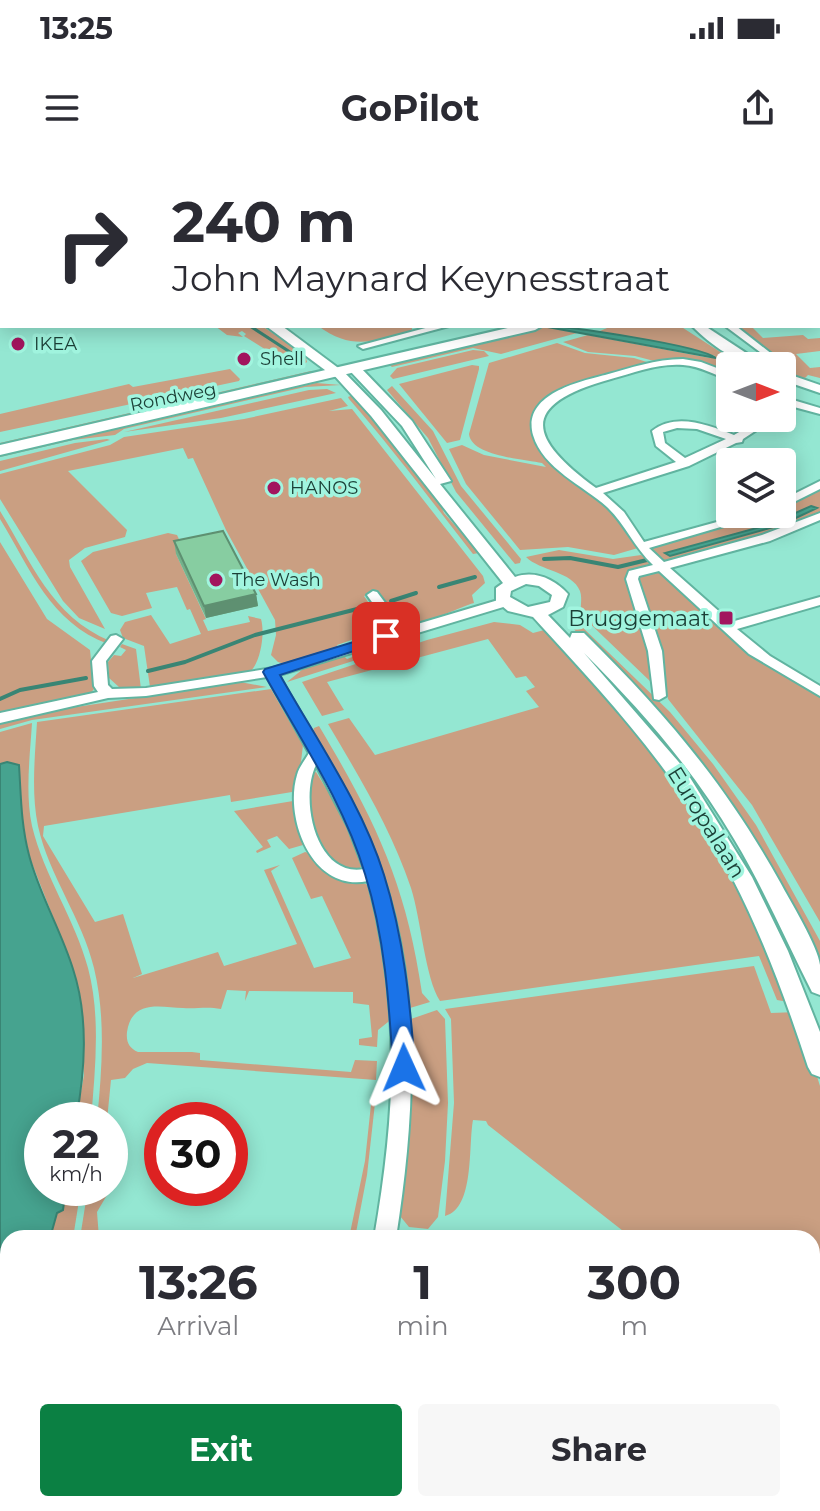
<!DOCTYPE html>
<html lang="en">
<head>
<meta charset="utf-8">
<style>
  :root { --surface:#fff; --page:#f7f7f7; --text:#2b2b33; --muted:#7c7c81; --accent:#0b8043 }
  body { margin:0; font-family:Montserrat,sans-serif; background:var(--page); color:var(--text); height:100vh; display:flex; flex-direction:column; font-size:30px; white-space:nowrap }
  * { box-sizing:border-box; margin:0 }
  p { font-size:26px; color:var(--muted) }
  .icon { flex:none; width:44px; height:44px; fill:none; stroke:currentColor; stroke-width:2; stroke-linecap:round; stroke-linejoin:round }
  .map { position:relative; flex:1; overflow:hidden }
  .panel { position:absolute; left:0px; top:1070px; width:820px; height:282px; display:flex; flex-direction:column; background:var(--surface); border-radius:24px 24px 0 0; box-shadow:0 4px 20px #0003 }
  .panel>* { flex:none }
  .banner { position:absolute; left:0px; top:0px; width:820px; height:168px; box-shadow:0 4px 20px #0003; background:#fff; color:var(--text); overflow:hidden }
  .needle { width:52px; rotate:90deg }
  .buttons { position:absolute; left:716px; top:192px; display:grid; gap:16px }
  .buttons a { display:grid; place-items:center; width:80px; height:80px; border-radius:8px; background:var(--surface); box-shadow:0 4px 20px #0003; font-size:40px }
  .speed { position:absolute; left:24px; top:942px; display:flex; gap:16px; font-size:40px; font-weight:700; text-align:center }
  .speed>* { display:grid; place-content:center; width:104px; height:104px; border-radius:50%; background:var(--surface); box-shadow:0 4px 20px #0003; line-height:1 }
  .speed small { font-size:20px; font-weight:400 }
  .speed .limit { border:12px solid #d22; background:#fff; color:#111 }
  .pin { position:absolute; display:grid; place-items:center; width:68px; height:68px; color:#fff; margin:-34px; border-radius:16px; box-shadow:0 4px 12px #0006 }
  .me { position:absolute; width:88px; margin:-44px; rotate:359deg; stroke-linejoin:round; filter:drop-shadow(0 0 6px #0008) }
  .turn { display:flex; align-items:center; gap:28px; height:168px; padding:0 40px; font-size:36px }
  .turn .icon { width:104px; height:104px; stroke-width:2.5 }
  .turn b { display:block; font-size:56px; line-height:68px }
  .eta { display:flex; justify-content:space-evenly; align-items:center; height:136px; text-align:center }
  .eta b { font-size:48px; font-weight:700; line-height:56px }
  .button { display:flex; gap:16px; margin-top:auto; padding:16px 40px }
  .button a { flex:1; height:92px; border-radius:8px; background:var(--accent); color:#fff; font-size:32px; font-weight:700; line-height:92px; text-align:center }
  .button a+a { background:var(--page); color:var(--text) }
  .status { display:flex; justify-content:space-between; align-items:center; height:56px; padding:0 40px; background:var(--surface); direction:ltr }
  .status svg { height:22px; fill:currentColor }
  header { display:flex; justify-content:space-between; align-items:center; height:104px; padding:0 40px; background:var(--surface); font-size:36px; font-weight:700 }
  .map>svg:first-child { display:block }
</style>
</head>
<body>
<div class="status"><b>13:25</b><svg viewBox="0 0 49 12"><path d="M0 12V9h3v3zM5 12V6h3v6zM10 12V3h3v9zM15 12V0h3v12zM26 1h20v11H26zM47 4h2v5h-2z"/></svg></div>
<header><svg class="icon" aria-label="menu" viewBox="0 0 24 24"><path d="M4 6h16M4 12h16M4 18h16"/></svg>GoPilot<svg class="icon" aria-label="share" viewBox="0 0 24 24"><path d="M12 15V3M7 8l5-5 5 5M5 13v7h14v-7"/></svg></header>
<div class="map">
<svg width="820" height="1351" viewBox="0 0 820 1351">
  <rect width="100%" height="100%" fill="#94e7d2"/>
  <g fill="#ca9f82">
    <path d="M215 166H262L305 195 307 202 299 208 290 207 277 197 280 196 275 192 271 193 244 176 246 174 242 171 238 173 243 177 227 175Z"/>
    <path d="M318 166H438L412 168V172C372 181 353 191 318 166Z"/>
    <path d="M612 166H680L742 206 721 210 705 202 672 199 658 202 635 196 588 192 563 182 588 175 710 198 715 196 671 184 595 173Z"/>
    <path d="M734 166H751L763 178 803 175 808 179 820 178V191L796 194 810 208 820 207V218L808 215 805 218 820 224V228L782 214V206H778L783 201Z"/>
    <path d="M546 167 577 173 501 194 473 188 392 207 388 204Z"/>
    <path d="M557 183 585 193 634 198 650 203 562 230 533 268 583 329 621 360 630 379 638 388 614 395 568 387 520 390 466 324 449 289 462 285 484 295 546 307 542 303C523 299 471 296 469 274L489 203Z"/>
    <path d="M473 190 484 191 489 196 393 219 390 216 397 208Z"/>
    <path d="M472 205 479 206V209L460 280 447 283 399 224Z"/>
    <path d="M230 209 240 219 239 221 0 272V254L129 224 133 227Z"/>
    <path d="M311 211H322L0 287V283Z"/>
    <path d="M316 223 341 225 305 227 124 269 115 275 73 280 0 297V293Z"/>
    <path d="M392 226 433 271 461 326 521 399 520 403 515 404 456 332 428 278 387 230Z"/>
    <path d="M327 229 336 233 221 258 124 272 309 230Z"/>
    <path d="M353 235 434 330 444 353 479 393 473 394C432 342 393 289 349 239L348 237Z"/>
    <path d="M341 238 348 246 329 251 352 249 483 416 485 423 472 435 474 443C456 448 416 471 398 459 390 453 383 441 377 433L364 436 384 465 383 469 337 485 339 489 285 504 278 502 271 495 276 475 275 460 226 370 193 298 188 299 183 288 68 311 127 370 125 377 85 388 69 400 70 407 105 469 79 458 63 441 0 339V314L110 285 124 277 244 259Z"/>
    <path d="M107 279 110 280 0 311V301L75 283Z"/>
    <path d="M820 328V353L774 372 670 401 660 400 650 391 652 387 767 354H782V348Z"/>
    <path d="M0 351C32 403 51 456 110 481L108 484C50 462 31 410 0 359Z"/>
    <path d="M168 373 177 375 185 392 176 394 206 459 203 460 208 471 250 462 248 456 261 459C265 473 261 500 251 511L150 527 144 486 123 478 120 470 125 462 151 455 170 484 201 474 190 449 187 450 177 427 146 433 152 448 122 456 111 453 81 401 93 392Z"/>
    <path d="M0 382 47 459 90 490 94 529 89 535 0 554Z"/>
    <path d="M559 390 613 399 641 395 650 402V406L634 411 652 491V523L582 456C579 448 583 440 580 431 572 411 540 411 526 397Z"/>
    <path d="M656 410 661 411 752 495 820 535V762L752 645 668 539 662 500 636 418Z"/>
    <path d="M576 461 670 552 713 604 756 665 820 781V814L765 703 569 463Z"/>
    <path d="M494 462 520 465 533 473 548 469 637 567 710 668 794 843 777 840 759 796 440 841C425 818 421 759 411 728 391 669 360 618 328 564L349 558 375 595 539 547 526 531 535 527 526 516 516 518 488 479 327 522 344 550 322 556 302 522 427 480Z"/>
    <path d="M393 482 397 487 287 522 303 509 344 496 347 499Z"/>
    <path d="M122 484 136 489 141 529 119 527 109 518 108 502 114 495 121 496 126 490 120 487Z"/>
    <path d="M240 522 267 527 32 560 0 569V563L37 553Z"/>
    <path d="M271 529 303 585 298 627 292 632 231 642 230 635 44 666 43 676 95 762 123 754 142 814 133 818 218 792 224 806 297 784 264 710 280 705 271 711 314 808 351 798 322 736 311 739 292 698 305 692 313 694C337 729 336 712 368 725L381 768 393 858 378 870 377 887 359 885V879L372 877 369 845 353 843V832L249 831 245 841 246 831 227 830 221 849C207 846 197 849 183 848 160 847 132 839 127 872 126 882 129 888 138 892H192L200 893V900L351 912 355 900 377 901 376 920 147 903 133 909 125 918 111 920 107 960H97C102 909 106 858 94 808 82 758 49 716 38 666 31 632 35 596 37 562Z"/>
    <path d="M32 563C30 596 25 633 32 666 44 716 75 759 88 808 101 857 95 910 91 960H76L84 915 74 811 30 698 20 654V629L7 602 0 604V572Z"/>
    <path d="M319 566C375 660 406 723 422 833L430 842 410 848C403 787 392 727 366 670 351 637 330 605 312 574L314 568Z"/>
    <path d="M316 612 340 651 363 703 359 710 340 711C310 672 307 663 310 614Z"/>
    <path d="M293 641 298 643 307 680 303 685 289 689 277 676 267 680 271 687 257 693 256 691 263 687 234 651Z"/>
    <path d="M754 806 771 853 797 852 820 926V1351H790L791 1344H812V1078H632L488 965 486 961 473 960C468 986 475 1048 445 1056L454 943 451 859 445 849Z"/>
    <path d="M437 850 445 859 448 943 445 1001 438 1057 428 1069 409 1067 400 1056 411 962V859Z"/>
    <path d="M376 934 367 1015 355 1078H349L365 1001 372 935Z"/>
    <path d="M117 1018 97 1052 99 1078H80L88 1028H110V1019Z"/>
    <path d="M66 1028H81L73 1078H50L57 1053 63 1050Z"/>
    <path d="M198 1344H304L302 1351H197Z"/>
  </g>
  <g fill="#46a38f" stroke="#398574" stroke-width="2">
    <path d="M542 166C569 166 698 185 716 198Z"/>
    <path d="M811 346 817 348 781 365 670 396 665 393 771 364Z"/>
    <path d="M7 602 19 605C21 636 21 665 29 695 39 734 61 770 73 809 89 858 85 911 76 960H42V1028H66L63 1050 57 1053 50 1078H8V1344H96L93 1351H0V604Z"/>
  </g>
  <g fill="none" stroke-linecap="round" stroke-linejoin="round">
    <path stroke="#398574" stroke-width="3" d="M250 166 293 194"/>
    <g stroke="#398574" stroke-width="4">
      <path d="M544 399 570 398 618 407 651 399"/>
      <path d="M439 427 475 417"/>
      <path d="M391 441 416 433"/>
      <path d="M148 511 185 502 255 475 365 447"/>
      <path d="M0 539 20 530 86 518"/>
    </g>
    <g stroke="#61b4a0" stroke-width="4">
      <g id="minor">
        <path d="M129 0H175L126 2Z"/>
        <rect x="337" y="0" width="6" height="2"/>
        <rect x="482" y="0" width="6" height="2"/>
        <path d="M585 0H592L593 2H586Z"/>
        <rect x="818" y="40" width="2" height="4"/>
        <path d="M820 126V132L818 133V127Z"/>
        <path d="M818 150 820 151V158L818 157Z"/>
        <path d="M433 166H449L363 189 358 186Z"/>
        <path d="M725 166H736L782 202 776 206H764L772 201Z"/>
        <path d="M683 199 701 202 730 213V220C714 215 700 206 683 205 658 203 634 213 611 219 520 244 526 277 596 328L676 302 656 286 652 271C676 252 708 265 734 275L763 258H775L743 279 742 282 736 283 689 306 603 333 624 352 644 382 746 354H765L649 388 664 402 762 375 820 353V360L770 381 670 408 731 462 820 437V445L737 469 770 496 820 526V536L749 494 659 411 639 416 638 419 662 491 666 536 659 540 654 539 648 491 626 419 629 411 653 405C634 387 625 364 607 347 584 326 543 309 533 275 522 235 577 222 605 215 631 208 655 199 683 199ZM677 268 697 269 726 279 685 298 665 283 663 272Z"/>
        <path d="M793 240 820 248V254L794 247 782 253V246Z"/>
        <path d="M820 321V329L782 348V340Z"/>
        <path d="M373 431 377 432 404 468 505 438 511 442 510 445 279 515C306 565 339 612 363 664 423 795 418 939 396 1078H374C396 951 401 846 368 721 312 733 284 658 297 615 299 607 305 600 309 593L267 517 146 536 108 538 0 563V553L98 532 94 526 92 501 111 476 116 475 123 479 106 501 108 525 112 529 146 528 273 508 393 472 367 435ZM316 605 348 667 364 709C316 718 299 639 316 605Z"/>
        <path d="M304 1344H330L327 1351H301Z"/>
      </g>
    </g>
    <g stroke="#61b4a0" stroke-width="4">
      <g id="tertiary">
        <rect x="777" y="0" width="8" height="2"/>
        <path d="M692 166H705L766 206C739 206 711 185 692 166Z"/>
        <path d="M351 206H359L412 261 451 321 440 324 515 417C535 410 554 419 568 434L563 447 548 455 570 478 572 473H584C664 552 725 623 780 722 790 741 818 786 820 805 820 814 820 825 820 835L812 832C786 781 764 729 734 679 693 609 641 550 584 493L684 608 752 717 788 791 820 872V917L812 914 808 907C779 818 745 729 693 651 647 580 590 519 533 457L508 451 496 441V428L503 423 371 256 332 213 342 210 381 250 436 319 402 266 351 212ZM526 424 539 426 552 435 550 442 528 447 510 437 511 431Z"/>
        <path d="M782 212 820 225V233L782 220Z"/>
      </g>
    </g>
    <g stroke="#61b4a0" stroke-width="4">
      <path id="secondary" d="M266 166H282L345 213 338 217 333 216Z"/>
    </g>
    <g stroke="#61b4a0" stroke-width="4">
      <g id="primary">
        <rect x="818" y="113" width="2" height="8"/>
        <path d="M516 166H542L535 170 0 295V285Z"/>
      </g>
    </g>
    <use href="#minor" fill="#fff" fill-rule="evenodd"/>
    <use href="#tertiary" fill="#fff" fill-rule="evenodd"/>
    <use href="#secondary" fill="#fff" fill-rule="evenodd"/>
    <use href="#primary" fill="#fff" fill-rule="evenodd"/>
  </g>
  <path fill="#74b08a" d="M174 381 256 434 258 446 206 458 176 394Z"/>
  <path fill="#5e9071" d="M256 434 258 446 206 458 204 446Z"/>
  <path fill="#87cda1" stroke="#5e9071" stroke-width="2" d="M223 371 256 434 204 446 174 381Z"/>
  <path fill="#1a73e8" stroke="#114b97" stroke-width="2" d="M386 472 391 473V479L280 515C316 579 362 644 384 715 404 779 410 842 415 908L412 914 404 917 396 914 393 908C389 842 385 778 365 714 344 643 299 577 263 512L265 509Z"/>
  <g fill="#a2155e" stroke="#a1f5df" stroke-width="3">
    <circle cx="18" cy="184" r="8"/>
    <circle cx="244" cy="199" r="8"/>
    <circle cx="274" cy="328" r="8"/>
    <circle cx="216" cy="420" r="8"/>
    <rect x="718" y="450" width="16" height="16" rx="4"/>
  </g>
  <g text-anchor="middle" stroke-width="7" stroke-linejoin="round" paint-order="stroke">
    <g font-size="18" fill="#1b3f36" stroke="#a1f5df" text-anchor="start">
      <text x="34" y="190">IKEA</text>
      <text x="260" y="205">Shell</text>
      <text x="290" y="334">HANOS</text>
      <text x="232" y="426">The Wash</text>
    </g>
    <g font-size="18" fill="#1b3f36" stroke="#a1f5df">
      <text transform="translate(173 237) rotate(-11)" y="6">Rondweg</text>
    </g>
    <g font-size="22" fill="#1b3f36" stroke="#a1f5df" text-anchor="end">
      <text x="710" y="466">Bruggemaat</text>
    </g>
    <g font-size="22" fill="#1b3f36" stroke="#a1f5df">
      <text transform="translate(707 662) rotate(58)" y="8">Europalaan</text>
    </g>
  </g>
</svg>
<div class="buttons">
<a><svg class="needle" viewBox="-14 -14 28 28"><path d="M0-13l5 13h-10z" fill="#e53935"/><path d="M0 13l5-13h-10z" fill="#7c7c81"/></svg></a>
<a><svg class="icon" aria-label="layers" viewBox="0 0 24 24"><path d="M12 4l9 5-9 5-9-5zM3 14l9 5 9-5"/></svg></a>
</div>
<div class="speed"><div>22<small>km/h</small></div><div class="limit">30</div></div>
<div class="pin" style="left:386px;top:476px;background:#d93025"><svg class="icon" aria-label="arrive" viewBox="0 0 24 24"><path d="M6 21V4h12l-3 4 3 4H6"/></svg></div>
<svg class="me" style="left:404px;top:908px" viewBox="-20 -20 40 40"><path d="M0-17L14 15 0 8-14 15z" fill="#1a73e8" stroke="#fff" stroke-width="4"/></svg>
<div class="banner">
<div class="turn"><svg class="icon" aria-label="right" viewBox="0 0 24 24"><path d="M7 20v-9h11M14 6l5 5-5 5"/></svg><div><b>240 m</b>John Maynard Keynesstraat</div></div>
</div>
<section class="panel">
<div class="eta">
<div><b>13:26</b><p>Arrival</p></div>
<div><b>1</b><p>min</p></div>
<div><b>300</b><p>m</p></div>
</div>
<div class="button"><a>Exit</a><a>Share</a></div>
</section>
</div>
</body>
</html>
